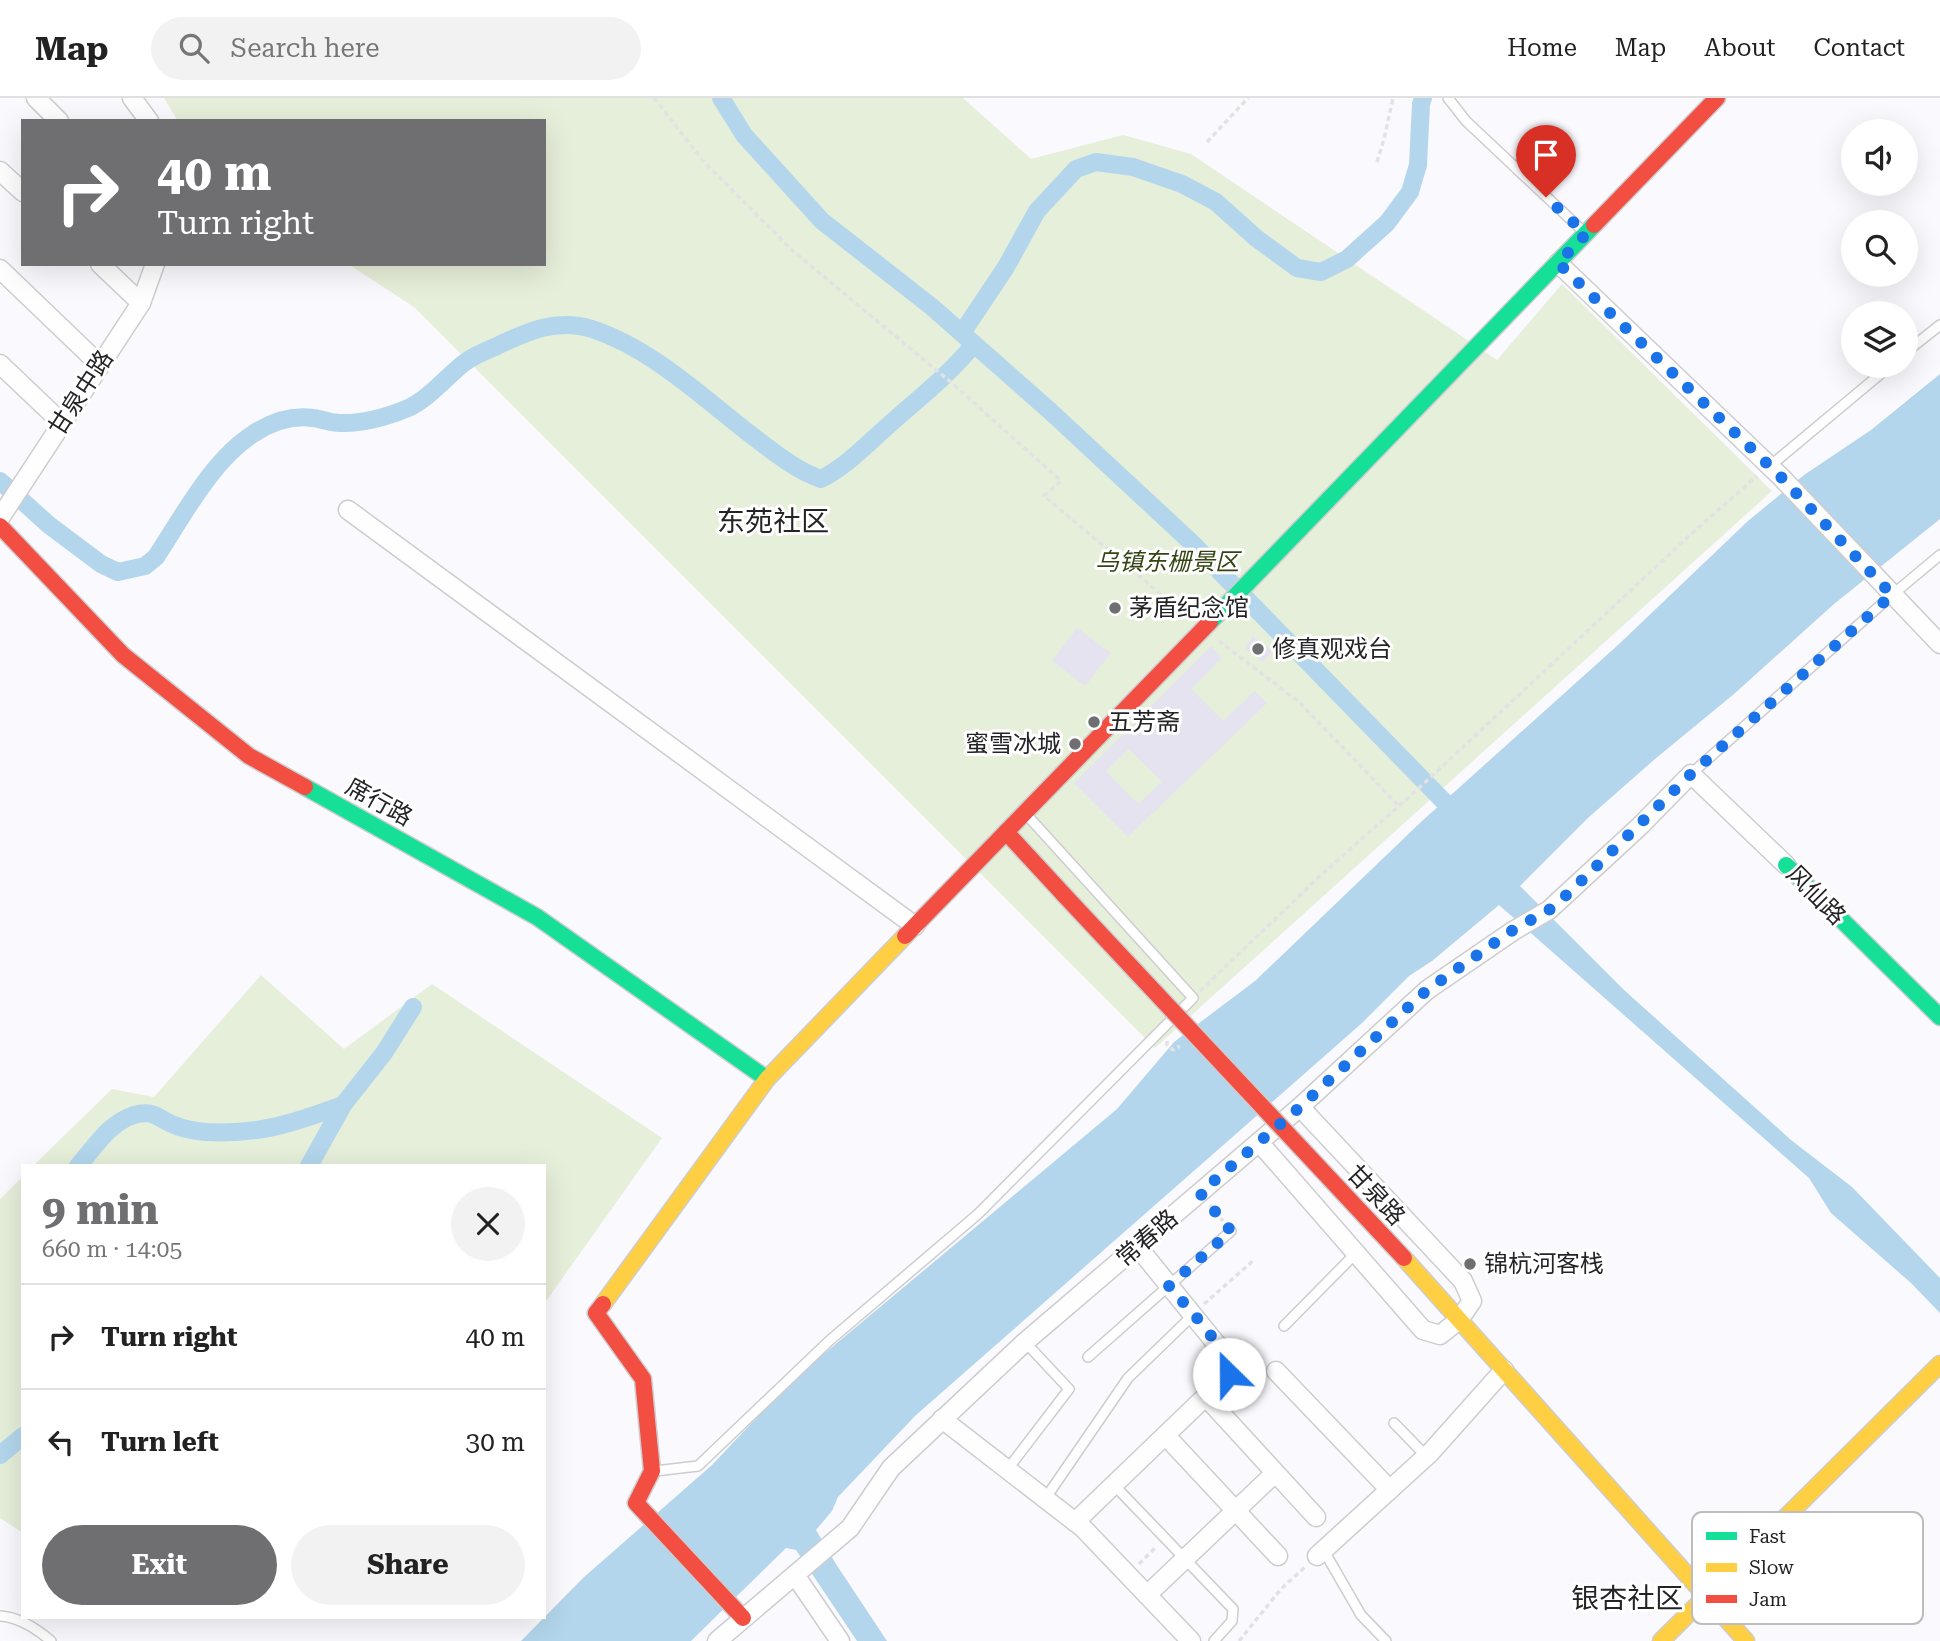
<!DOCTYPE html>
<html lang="en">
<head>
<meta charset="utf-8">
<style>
  :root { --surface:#fff; --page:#f2f2f2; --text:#222; --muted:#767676; --line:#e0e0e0; --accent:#6f6f71 }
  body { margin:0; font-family:"Roboto Serif","Noto Sans SC",serif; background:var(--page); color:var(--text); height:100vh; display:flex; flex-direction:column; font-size:26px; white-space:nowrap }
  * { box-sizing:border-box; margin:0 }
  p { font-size:23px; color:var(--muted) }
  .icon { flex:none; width:38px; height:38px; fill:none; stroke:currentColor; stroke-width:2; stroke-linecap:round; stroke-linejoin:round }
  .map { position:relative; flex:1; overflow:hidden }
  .sheet { position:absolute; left:21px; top:1066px; width:525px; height:455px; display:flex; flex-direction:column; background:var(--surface); border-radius:0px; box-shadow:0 7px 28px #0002 }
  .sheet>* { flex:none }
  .top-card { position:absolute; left:21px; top:21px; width:525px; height:147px; border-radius:0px; box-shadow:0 7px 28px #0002; background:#6f6f71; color:#fff; overflow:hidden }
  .tools { position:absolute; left:1841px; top:21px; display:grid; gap:14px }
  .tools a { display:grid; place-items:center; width:77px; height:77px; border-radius:50%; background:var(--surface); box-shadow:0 7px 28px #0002; font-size:35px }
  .pin { position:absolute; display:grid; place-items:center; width:60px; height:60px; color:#fff; margin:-72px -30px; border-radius:50% 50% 50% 0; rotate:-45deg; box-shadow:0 0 7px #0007 }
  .pin .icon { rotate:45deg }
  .me { position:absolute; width:77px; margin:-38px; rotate:337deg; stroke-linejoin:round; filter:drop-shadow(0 0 5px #0008) }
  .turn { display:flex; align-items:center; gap:24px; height:147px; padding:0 21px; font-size:32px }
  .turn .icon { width:91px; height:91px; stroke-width:2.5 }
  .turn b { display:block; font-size:49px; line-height:60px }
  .round { display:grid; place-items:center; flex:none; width:74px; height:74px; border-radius:37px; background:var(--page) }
  .head { display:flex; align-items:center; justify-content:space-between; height:119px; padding:0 21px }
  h1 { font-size:42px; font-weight:700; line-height:52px; color:var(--accent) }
  .action { display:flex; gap:14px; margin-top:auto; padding:14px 21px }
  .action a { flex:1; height:80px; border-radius:42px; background:var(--accent); color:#fff; font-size:28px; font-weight:700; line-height:80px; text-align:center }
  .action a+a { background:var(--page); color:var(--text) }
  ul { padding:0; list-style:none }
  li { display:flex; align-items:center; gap:21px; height:105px; padding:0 21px; border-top:2px solid var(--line) }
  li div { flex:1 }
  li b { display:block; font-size:26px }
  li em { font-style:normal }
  header { display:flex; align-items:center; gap:42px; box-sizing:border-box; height:98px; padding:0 35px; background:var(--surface); border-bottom:2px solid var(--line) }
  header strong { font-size:33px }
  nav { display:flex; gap:38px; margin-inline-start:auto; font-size:24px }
  .search { width:490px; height:63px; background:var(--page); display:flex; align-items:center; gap:18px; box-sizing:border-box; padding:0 24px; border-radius:38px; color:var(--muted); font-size:26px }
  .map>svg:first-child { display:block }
</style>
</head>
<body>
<header>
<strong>Map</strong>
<div class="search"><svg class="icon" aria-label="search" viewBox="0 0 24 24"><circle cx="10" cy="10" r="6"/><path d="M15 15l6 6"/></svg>Search here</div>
<nav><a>Home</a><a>Map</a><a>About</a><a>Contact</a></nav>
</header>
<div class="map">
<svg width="1940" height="1543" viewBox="0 0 1940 1543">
  <rect width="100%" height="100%" fill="#faf9fd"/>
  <g fill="#e6efda">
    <path d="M164 0H963L1031 61 1123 37 1191 56 1497 262 1562 186 1772 393 1155 950 414 209 348 166H544V23H178Z"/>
    <path d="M261 877 344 951 432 886 662 1040 544 1206V1068L34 1067 112 991 154 999Z"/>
    <path d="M23 1078V1435L0 1420V1101Z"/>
  </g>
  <path fill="#b3d6ec" d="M1940 276V421L1834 506 1734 596 1655 661 1589 719 1520 788 1624 892 1791 1042 1852 1089 1940 1180V1215L1911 1185 1831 1115 1809 1080 1499 807 1432 863 1409 878 1362 925 915 1318 838 1399 832 1413 816 1432 836 1466 887 1543H857L796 1452 786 1450 691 1543H521L583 1480 712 1367 815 1258 825 1255 1117 1011 1174 944 1255 883 1422 723 1618 547 1748 423 1804 377 1871 332Z"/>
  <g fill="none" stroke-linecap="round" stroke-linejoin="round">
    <g stroke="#b3d6ec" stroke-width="18">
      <path d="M721 0 744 37 822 123 932 209 1050 313 1192 445 1461 721"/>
      <path d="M962 235 1006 169 1037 113 1076 71 1096 64 1133 69 1182 86 1216 104 1256 140 1297 170 1321 174 1347 161 1387 125 1410 94 1418 67 1421 6 1423 0"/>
      <path d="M0 383 49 427 101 466 118 474 145 468 156 459C183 418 212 362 253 336 271 324 292 317 313 320 322 321 331 325 339 325 361 326 386 319 406 311 428 302 446 279 464 265 473 258 486 253 497 248 528 233 557 220 592 231 650 250 699 296 746 333 770 351 793 371 821 381 847 368 868 345 890 326 919 300 950 276 974 246"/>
      <path d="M78 1068C95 1049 109 1025 134 1017 153 1011 159 1021 174 1027 183 1031 196 1033 206 1034 259 1037 294 1025 343 1007"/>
      <path d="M309 1068 343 1007 384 955 413 909"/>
      <path d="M0 1357 23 1338"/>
    </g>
  </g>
  <g fill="#e4e3ef" fill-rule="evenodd">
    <path d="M1077 530 1111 555 1085 588 1052 563Z"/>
    <path d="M1253 538 1272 553 1263 564 1245 550Z"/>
    <path d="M1211 548 1222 560 1191 591 1223 623 1255 593 1267 605 1128 739 1074 685ZM1129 651 1162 684 1138 706 1106 673Z"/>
  </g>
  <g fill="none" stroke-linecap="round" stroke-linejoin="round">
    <g stroke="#cdcdd0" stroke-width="12">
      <g id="lane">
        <path d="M1448 0 1466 23 1585 135"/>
        <path d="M1906 254 1940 227"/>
        <path d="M1770 368 1890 268"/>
        <path d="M1691 676 1892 497 1940 457"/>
        <path d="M1284 1228 1357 1154"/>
        <path d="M1088 1259 1231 1133"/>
        <path d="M1394 1325 1427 1359"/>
        <path d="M1007 1372 1069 1291 1025 1244"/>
        <path d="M655 1373 698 1368 829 1243 978 1116 1193 900 1026 716"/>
        <path d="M1114 1387 1233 1511 1232 1523 1214 1543"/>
        <path d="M1045 1401 1128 1280 1193 1217"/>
        <path d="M1324 1453 1361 1517 1386 1543"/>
        <path d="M0 1518C19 1519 37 1531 51 1543"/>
      </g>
    </g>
    <g stroke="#cdcdd0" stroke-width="21">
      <g id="street">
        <path d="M36 0 59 23"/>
        <path d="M132 0 149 23"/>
        <path d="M0 73 23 94"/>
        <path d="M1558 165 1781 379 1940 546"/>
        <path d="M100 166 141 205"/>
        <path d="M0 171 100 267"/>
        <path d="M0 266 62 325"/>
        <path d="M348 412 915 828"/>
        <path d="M0 420 141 205 155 166"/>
        <path d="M1259 1044 1423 1232 1440 1237 1459 1222 1472 1203 1463 1183 1300 1009"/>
        <path d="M1276 1273 1390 1392"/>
        <path d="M1206 1299 1316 1419"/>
        <path d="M942 1321 1083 1430 1191 1543"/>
        <path d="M1166 1338 1278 1458"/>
        <path d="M1075 1424 1229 1276 1228 1266 1218 1248 1137 1148"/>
        <path d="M1317 1458 1430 1355 1504 1272"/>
        <path d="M795 1477 840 1543"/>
        <path d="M1147 1497 1275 1375"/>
        <path d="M717 1543 850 1430 891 1370 1025 1244 1300 1009 1427 892 1513 833 1549 812 1640 728 1691 676 1786 767"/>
      </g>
    </g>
    <g stroke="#cdcdd0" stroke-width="19">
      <g id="fast">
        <path d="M1210 524 1594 127"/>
        <path d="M305 689 537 819 767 981"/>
        <path d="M1786 767 1940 919"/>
      </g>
    </g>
    <g stroke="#cdcdd0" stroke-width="19">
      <g id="slow">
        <path d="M1404 1160 1746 1543"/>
        <path d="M603 1206 767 981 905 838"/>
        <path d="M1661 1543 1940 1266"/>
      </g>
    </g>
    <g stroke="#cdcdd0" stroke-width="19">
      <g id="jam">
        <path d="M1594 127 1717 0"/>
        <path d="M0 428 123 557 249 658 305 689"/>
        <path d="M1006 734 1066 799"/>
        <path d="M905 838 1210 524"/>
        <path d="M603 1206 596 1215 643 1281 652 1373 636 1405 743 1520"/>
      </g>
    </g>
    <g stroke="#e2e2e3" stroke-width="3.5" stroke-dasharray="5 3.5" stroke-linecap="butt">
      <path d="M654 0 704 64 793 153 953 286 1061 383 1044 398 1188 519"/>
      <path d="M1207 44 1248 0"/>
      <path d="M1377 64 1384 41 1393 0"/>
      <path d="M1219 543 1299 604 1399 708"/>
      <path d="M1200 893 1321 777 1418 691 1689 438 1757 378"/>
      <path d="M1167 943V947L1173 952 1180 948"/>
      <path d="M1210 1107 1223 1123"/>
      <path d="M1204 1206 1255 1161"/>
      <path d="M1139 1466 1156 1449"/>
      <path d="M1239 1543 1281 1491 1305 1469"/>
    </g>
    <use href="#lane" stroke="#fefeff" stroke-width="9"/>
    <use href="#street" stroke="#fefeff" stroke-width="18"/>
    <use href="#fast" stroke="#16e098" stroke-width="16"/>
    <use href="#slow" stroke="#ffcf43" stroke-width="16"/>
    <use href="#jam" stroke="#f24e42" stroke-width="16"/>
    <g stroke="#cdcdd0" stroke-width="19" stroke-linecap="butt">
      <path id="jam-bridge" d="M1066 799 1404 1160"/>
    </g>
    <use href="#jam-bridge" stroke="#f24e42" stroke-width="16"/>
  </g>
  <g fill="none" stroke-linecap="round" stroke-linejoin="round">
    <path stroke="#1a73e8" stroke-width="12" stroke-dasharray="0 21.6" d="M1229 1276C1227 1248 1187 1210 1169 1188L1231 1133 1200 1095 1300 1009 1427 892 1513 832 1549 812 1571 793 1691 676 1892 497 1781 379 1558 165 1586 136 1546 99"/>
  </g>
  <g fill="#6f6f71" stroke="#fff" stroke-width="2.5">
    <circle cx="1115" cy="510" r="7"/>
    <circle cx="1258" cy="551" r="7"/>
    <circle cx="1094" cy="624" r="7"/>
    <circle cx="1075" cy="646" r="7"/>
    <circle cx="1470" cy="1166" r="7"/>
  </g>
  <g text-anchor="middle" stroke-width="6" stroke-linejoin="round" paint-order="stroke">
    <g font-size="24" fill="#242426" stroke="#fff">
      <text transform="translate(81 295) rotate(-57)" y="8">甘泉中路</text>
      <text transform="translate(379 704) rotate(29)" y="8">席行路</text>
      <text transform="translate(1816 797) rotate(45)" y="8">风仙路</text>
      <text transform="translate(1376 1097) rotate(47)" y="8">甘泉路</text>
      <text transform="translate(1147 1140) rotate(-41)" y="8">常春路</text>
    </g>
    <g font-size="24" font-style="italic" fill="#334512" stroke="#fff">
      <text x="1167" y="472">乌镇东栅景区</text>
    </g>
    <g font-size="24" fill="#242426" stroke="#fff" text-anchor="start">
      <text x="1129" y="518">茅盾纪念馆</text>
      <text x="1272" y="559">修真观戏台</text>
      <text x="1108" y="632">五芳斋</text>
      <text x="1061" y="654" text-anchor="end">蜜雪冰城</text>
      <text x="1484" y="1174">锦杭河客栈</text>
    </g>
    <g font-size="28" fill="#242426" stroke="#fff">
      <text x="773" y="433">东苑社区</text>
      <text x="1627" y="1510">银杏社区</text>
    </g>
  </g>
  <rect x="1692" y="1414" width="231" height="112" rx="10" fill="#fff" stroke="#bdbdbe" stroke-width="2"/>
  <rect x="1706" y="1434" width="31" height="8" fill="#16e098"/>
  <rect x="1706" y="1465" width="31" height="9" fill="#ffcf43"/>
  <rect x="1706" y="1497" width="31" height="8" fill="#f24e42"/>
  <g font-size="19" fill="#242426">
    <text x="1749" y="1445">Fast</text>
    <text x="1749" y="1476">Slow</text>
    <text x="1749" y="1508">Jam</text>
  </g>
</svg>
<div class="tools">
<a><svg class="icon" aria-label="sound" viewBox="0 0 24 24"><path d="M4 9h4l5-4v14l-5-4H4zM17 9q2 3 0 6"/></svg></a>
<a><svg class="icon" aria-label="search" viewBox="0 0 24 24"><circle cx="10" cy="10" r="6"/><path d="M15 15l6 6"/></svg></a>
<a><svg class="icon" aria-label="layers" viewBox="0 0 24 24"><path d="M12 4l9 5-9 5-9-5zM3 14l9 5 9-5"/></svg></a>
</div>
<div class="pin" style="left:1546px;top:99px;background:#d93025"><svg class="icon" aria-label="arrive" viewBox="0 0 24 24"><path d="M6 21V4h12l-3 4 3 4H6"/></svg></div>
<svg class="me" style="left:1229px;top:1276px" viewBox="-20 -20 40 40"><circle r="19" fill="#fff"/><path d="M0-13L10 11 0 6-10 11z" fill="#1a73e8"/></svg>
<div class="top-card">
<div class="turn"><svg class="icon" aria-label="right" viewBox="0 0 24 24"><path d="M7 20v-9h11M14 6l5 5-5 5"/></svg><div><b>40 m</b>Turn right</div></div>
</div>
<section class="sheet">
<div class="head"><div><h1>9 min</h1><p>660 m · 14:05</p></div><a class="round"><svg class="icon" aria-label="close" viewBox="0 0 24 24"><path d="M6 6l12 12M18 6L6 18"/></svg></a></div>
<ul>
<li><svg class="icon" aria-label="right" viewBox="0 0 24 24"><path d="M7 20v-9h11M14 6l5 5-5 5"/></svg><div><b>Turn right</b></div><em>40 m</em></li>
<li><svg class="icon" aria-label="left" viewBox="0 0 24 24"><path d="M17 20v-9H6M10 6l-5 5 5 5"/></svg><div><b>Turn left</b></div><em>30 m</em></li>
</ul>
<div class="action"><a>Exit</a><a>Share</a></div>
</section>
</div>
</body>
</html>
